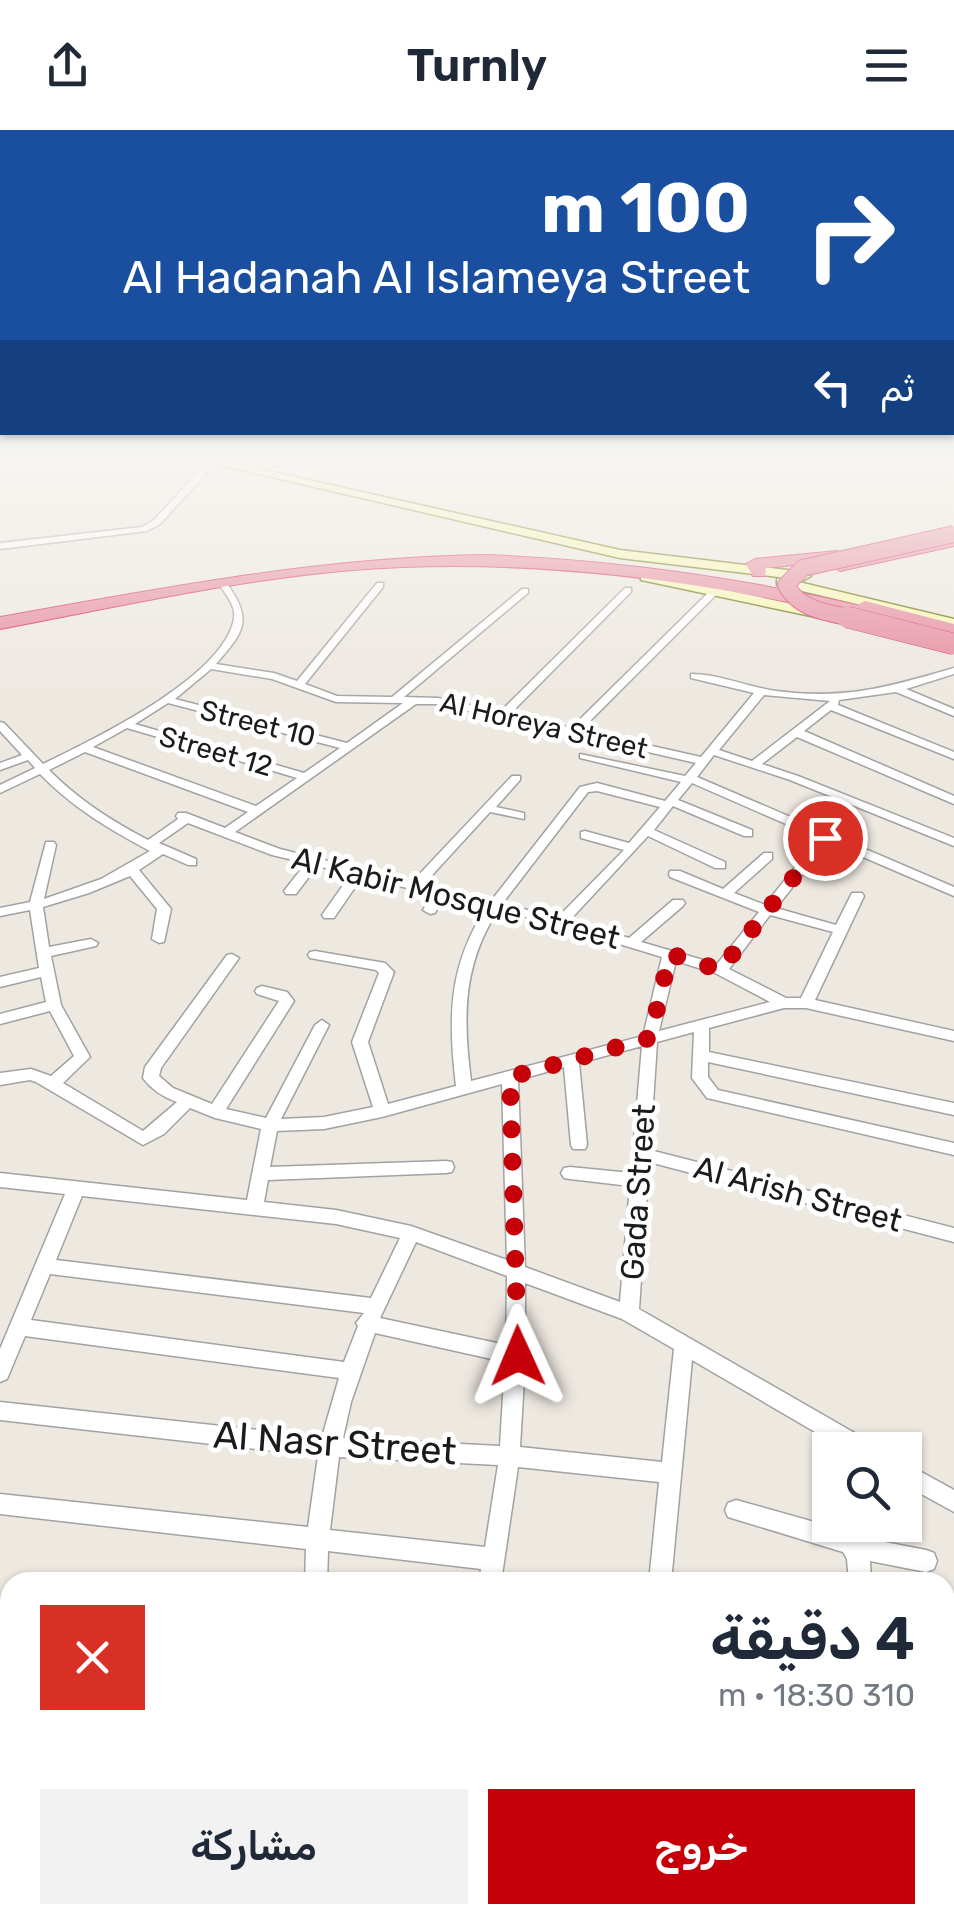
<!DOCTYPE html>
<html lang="ar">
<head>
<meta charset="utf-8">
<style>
  :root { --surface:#fff; --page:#f2f2f3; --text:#1f2937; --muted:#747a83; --accent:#c60008 }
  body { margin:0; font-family:Rubik,"Noto Naskh Arabic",sans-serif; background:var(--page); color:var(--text); direction:rtl; height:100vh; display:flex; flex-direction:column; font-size:38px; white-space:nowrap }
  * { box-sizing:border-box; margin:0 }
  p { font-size:32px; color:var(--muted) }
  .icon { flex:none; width:55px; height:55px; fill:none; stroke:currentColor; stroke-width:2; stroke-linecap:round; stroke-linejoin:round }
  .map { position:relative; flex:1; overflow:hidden; direction:ltr }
  .sheet { position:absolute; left:0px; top:1442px; width:955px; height:352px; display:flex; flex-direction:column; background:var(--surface); border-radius:30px 30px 0 0; box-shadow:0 2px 8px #0004; direction:rtl }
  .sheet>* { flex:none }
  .top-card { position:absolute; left:0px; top:0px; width:955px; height:305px; box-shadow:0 2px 8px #0004; direction:rtl; background:#1a4fa0; color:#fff; overflow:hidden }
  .fabs { position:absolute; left:812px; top:1302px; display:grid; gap:20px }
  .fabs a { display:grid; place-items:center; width:110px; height:110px; border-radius:0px; background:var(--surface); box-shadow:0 2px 8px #0004; font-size:50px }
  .pin { position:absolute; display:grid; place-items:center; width:85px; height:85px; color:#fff; margin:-42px; border:5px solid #fff; border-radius:50%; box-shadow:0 2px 10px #0007 }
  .me { position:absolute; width:110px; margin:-55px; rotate:359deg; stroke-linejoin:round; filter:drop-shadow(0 0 8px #0008) }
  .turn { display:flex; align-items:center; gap:35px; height:210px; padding:0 40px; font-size:45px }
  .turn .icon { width:130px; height:130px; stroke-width:2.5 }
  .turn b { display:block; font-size:70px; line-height:85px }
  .then { display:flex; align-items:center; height:95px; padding:0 40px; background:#0003; gap:20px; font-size:38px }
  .round { display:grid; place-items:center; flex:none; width:105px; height:105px; border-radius:0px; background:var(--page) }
  .overview { display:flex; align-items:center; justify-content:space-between; height:170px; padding:0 40px }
  h1 { font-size:60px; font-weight:600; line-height:75px }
  .primary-button { display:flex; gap:20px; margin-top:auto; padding:20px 40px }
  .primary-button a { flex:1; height:115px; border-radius:0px; background:var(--accent); color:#fff; font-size:40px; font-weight:600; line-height:115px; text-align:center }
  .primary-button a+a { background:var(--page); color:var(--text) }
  header { display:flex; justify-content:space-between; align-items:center; height:130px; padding:0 40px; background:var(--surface); font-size:45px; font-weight:600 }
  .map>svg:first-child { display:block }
</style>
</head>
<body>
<header><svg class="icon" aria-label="menu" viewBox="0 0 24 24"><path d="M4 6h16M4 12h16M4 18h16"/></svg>Turnly<svg class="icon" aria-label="share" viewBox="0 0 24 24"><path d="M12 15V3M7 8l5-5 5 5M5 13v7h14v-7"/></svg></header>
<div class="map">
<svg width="954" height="1794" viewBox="0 0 954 1794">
  <rect width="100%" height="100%" fill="#ede8e0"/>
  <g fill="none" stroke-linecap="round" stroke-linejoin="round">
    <g stroke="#a2a2a2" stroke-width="3">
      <g id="street">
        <path d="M223 328 216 333 160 394 147 401 0 419V413L142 397 154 390 210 329Z"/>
        <path d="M326 328H338L307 338 253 333 257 331 307 334Z"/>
        <path d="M220 452H226C253 490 245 501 216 534L274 543 297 551 377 453H383V457L305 554 337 566 392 567 522 459H528V463L404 567 438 568 500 582 625 458H631V462L510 584 571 598 712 459H718V463L581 600 701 627 754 563 691 548V544C719 544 748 557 776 561 845 570 889 557 954 538V544L906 559 954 579V586L896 562 839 570 838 575 954 622V629L831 580 804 601 954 666V674L797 607 762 634 798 646 954 708V716L790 650 714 625 697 647 954 757V766L828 712 776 778 836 795 852 763H862L864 766 815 870 954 901V911L806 878H784L709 898V922L954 973V985L708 932V947L718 960 954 1013V1025L707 968 692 948 694 902 657 912 650 1020 954 1098V1112L649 1032 639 1179 872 1313 875 1320H846L692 1230 671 1452H649L659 1352 518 1337 501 1452H479L481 1439 328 1421 327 1452H305L306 1419 0 1384V1364L308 1397 318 1326 0 1290V1272L322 1307 339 1248 25 1206 7 1249 0 1252V1219L65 1064 0 1057V1043L247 1070 261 999 215 988 190 978 164 1004 143 1015 36 952 30 950 0 955V943L31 939 51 946 74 926 50 881 0 894V884L46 872 41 847 0 857V847L39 838 30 780 0 786V778L30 772 46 712H54L56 715 44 769 101 749 150 721C109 699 73 678 40 644L0 663V655L35 638 28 630 0 640V633L22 625 0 601V592L4 593 43 634C92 610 225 547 234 488 236 475 225 464 219 454ZM211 539 272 549 336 572 403 573 347 613 175 569ZM764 565 830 571 752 631 719 620ZM168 573 340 618 304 643 135 594ZM416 574H438L696 633 685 646 580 624V628L681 652 665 671 597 653 580 657 491 771 424 754 490 682 524 689V683L496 677 520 650V646H512L412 752 280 719 235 702ZM127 598 297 648 256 676 93 617ZM85 622 248 682 225 698 186 683H178L176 686 178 689 148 710C110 690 79 670 49 640ZM692 653 818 708 765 775 734 763 772 729V723H764L723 759 680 741H670L669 744 670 747 759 782 717 834 641 812 683 776 685 773 683 770H673L629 808 570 790 648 706 715 738H725V732L654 700 673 676 744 706H752V700L678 670ZM597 661 660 677 629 713 585 701 581 702V708L624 720 558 787 502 774 588 662ZM188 693 272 725 306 733 284 761 286 764H296L317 736 351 744 322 785 324 788H334L362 747 432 764 423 780 430 784 435 783 444 767 486 778C448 836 448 889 456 956L388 974 368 912 394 842 385 833 315 821 310 822 308 825 310 828 376 840 379 843 352 912 373 977 324 987 281 989 329 895 322 890 315 895 266 988 226 979 294 871 287 862 262 856 257 858 255 861 257 864 279 871 212 974 173 958 159 946 161 938 239 828 232 824 227 825 145 937 143 948C152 960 163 967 177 972L143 1001 63 953 90 927 61 875 51 826 96 816 98 813 91 809 49 817 43 777 89 763 130 746 157 779 152 809 159 813 164 812 171 779 139 740 163 724 188 735H196V729L159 713ZM498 780 557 795 662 827 643 906 471 951C463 889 462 836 498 780ZM770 785 833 802 801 868H786L729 839ZM676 831 715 843 770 872 659 901ZM642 916 631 1043 570 1037 564 1038 561 1043 564 1048 570 1049 630 1056 620 1172 525 1137 518 950 564 937 571 1015 573 1019H585L587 1015 579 933ZM502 954 507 1130 411 1096 336 1080 264 1072 268 1050 446 1043 452 1042 454 1037 452 1032 446 1031 270 1037 277 1001 324 999 382 987ZM82 1066 336 1094 400 1108 371 1168 56 1130ZM416 1112 507 1146 506 1215 380 1188ZM50 1144 364 1183 356 1193 358 1196 344 1232 31 1190ZM525 1153 622 1189 674 1219 662 1332 520 1317 525 1232 528 1226 525 1220ZM375 1203 505 1232 500 1316 343 1308 351 1272ZM339 1327 498 1335 485 1417 330 1400Z"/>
        <path d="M905 1333 954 1360V1382L905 1355Z"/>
        <path d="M736 1370 850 1402 859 1407 926 1420 934 1423 937 1431 934 1439 926 1442 870 1431 871 1452H849L847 1429 843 1422 728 1387 725 1380 728 1373Z"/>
        <path d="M0 1485 10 1487V1511L0 1509Z"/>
        <path d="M945 1498 954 1500V1524L945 1522Z"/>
        <path d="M945 1606 954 1607V1631L945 1630Z"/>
        <path d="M0 1638 10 1639V1665L0 1664Z"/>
        <path d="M945 1717 954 1720V1746L945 1743Z"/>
        <rect x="388" y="1785" width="28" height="9"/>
        <path d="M555 1785H583L581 1794H553Z"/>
        <path d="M668 1785H696L695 1794H667Z"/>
        <rect x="803" y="1785" width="28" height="9"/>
      </g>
    </g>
    <g stroke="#697005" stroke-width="3">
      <g id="secondary">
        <path d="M190 328H211L620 420 804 442 811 446 804 450 620 428Z"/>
        <path d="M646 443 825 481 832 485 825 489 641 450V444Z"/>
        <path d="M782 448 954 489V497L777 455V449Z"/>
      </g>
    </g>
    <g stroke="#d52368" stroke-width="2">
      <g id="highway">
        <path d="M954 406V416L840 441 831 436Z"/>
        <path d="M837 421 846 426 843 430 766 438 765 446H753L746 434 755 429Z"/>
        <path d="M487 425C613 430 735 447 857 475L865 471 954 494V506L890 489 882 493C708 451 532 426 353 440 234 450 117 477 0 499V487C163 458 321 427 487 425Z"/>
      </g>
    </g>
    <use href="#street" fill="#fff" fill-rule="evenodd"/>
    <use href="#secondary" fill="#f8f9b2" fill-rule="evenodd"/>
    <use href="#highway" fill="#e6879c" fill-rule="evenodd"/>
    <g stroke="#d52368" stroke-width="18" stroke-linecap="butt">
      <path id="highway-bridge-far1" d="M857 489C831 483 799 481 786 455L803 438 954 404"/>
    </g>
    <g stroke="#d52368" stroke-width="22" stroke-linecap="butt">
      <path id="highway-bridge" d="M847 487 954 514"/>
    </g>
    <use href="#highway-bridge-far1" stroke="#e6879c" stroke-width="16"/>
    <use href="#highway-bridge" stroke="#e6879c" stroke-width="21"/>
  </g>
  <linearGradient id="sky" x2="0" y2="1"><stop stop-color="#8bbfe3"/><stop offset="0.57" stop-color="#f7f5f1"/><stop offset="1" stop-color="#f7f5f1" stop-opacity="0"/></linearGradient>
  <rect width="954" height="579" fill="url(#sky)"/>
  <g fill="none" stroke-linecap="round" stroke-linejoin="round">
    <path stroke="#c60008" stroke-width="18" stroke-dasharray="0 32.4" d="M518 1226 510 947 650 908 670 824 720 840 825 708"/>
  </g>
  <g text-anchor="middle" stroke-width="10" stroke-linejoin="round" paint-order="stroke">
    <g font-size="28" fill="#1b1b1b" stroke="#fff">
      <text transform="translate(258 593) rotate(14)" y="10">Street 10</text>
      <text transform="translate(544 595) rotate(13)" y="10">Al Horeya Street</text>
      <text transform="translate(216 621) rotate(16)" y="10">Street 12</text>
    </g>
    <g font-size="32" fill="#1b1b1b" stroke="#fff">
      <text transform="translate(456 768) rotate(14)" y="11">Al Kabir Mosque Street</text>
      <text transform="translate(638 1062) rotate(-86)" y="11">Gada Street</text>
      <text transform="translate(798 1064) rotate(15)" y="11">Al Arish Street</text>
    </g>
    <g font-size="38" fill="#1b1b1b" stroke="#fff">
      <text transform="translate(335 1313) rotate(4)" y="13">Al Nasr Street</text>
    </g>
  </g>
</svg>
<div class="fabs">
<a><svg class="icon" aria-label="search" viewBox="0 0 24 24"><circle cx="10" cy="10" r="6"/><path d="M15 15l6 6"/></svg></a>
</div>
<div class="pin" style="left:825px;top:708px;background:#d93025"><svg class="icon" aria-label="arrive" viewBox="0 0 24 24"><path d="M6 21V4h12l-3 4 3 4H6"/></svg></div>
<svg class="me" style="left:518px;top:1226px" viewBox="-20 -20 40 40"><path d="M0-17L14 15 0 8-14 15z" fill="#c60008" stroke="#fff" stroke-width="4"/></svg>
<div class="top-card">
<div class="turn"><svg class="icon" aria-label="right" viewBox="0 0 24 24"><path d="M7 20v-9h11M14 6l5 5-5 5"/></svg><div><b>100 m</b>Al Hadanah Al Islameya Street</div></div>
<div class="then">ثم<svg class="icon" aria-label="left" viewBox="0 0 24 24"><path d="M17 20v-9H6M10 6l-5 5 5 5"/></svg></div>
</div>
<section class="sheet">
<div class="overview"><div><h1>4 دقيقة</h1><p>310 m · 18:30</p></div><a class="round" style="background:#d93025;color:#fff"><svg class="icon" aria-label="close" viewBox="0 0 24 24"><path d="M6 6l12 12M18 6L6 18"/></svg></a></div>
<div class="primary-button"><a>خروج</a><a>مشاركة</a></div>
</section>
</div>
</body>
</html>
